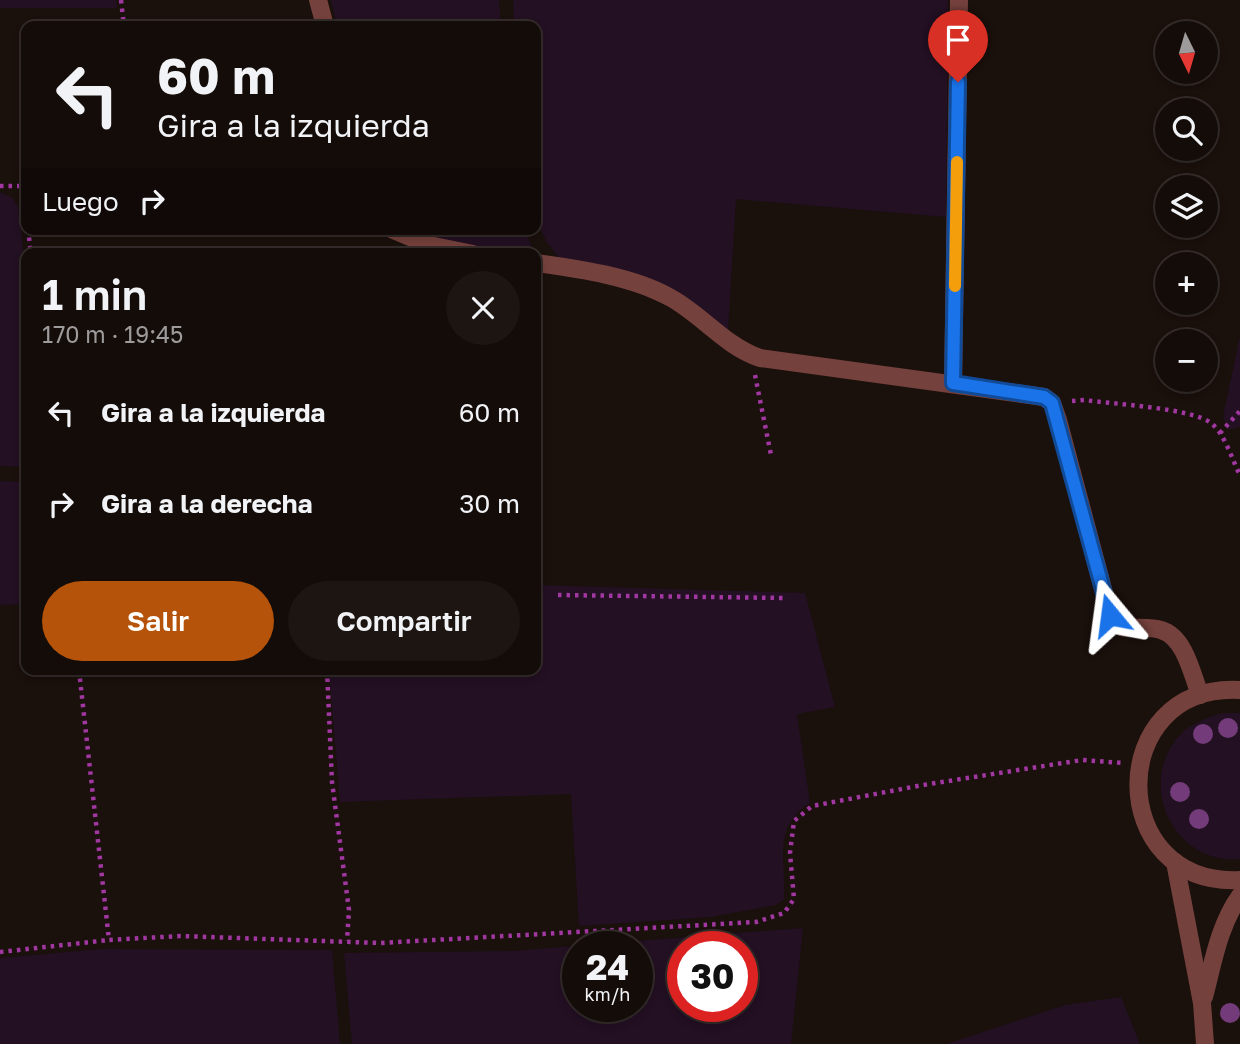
<!DOCTYPE html>
<html lang="es">
<head>
<meta charset="utf-8">
<style>
  :root { --surface:#140c09; --page:#1d1512; --text:#f1f3f6; --muted:#9d9b9c; --line:#332c2a; --accent:#b45309 }
  body { margin:0; font-family:"Golos Text",sans-serif; background:var(--page); color:var(--text); height:100vh; display:flex; flex-direction:column; font-size:26px; white-space:nowrap }
  * { box-sizing:border-box; margin:0 }
  p { font-size:23px; color:var(--muted) }
  .icon { flex:none; width:38px; height:38px; fill:none; stroke:currentColor; stroke-width:2; stroke-linecap:round; stroke-linejoin:round }
  .map { position:relative; flex:1; overflow:hidden }
  .sheet { position:absolute; left:21px; top:248px; width:520px; height:427px; display:flex; flex-direction:column; background:var(--surface); border-radius:14px; box-shadow:0 4px 10px #0003,0 0 0 2px var(--line) }
  .sheet>* { flex:none }
  .top-card { position:absolute; left:21px; top:21px; width:520px; height:214px; border-radius:14px; box-shadow:0 4px 10px #0003,0 0 0 2px var(--line); background:#140c09; color:var(--text); overflow:hidden }
  .needle { width:46px; rotate:175deg }
  .tools { position:absolute; left:1155px; top:21px; display:grid; gap:14px }
  .tools a { display:grid; place-items:center; width:63px; height:63px; border-radius:50%; background:var(--surface); box-shadow:0 4px 10px #0003,0 0 0 2px var(--line); font-size:35px }
  .speed { position:absolute; left:562px; top:931px; display:flex; gap:14px; font-size:35px; font-weight:700; text-align:center }
  .speed>* { display:grid; place-content:center; width:91px; height:91px; border-radius:50%; background:var(--surface); box-shadow:0 4px 10px #0003,0 0 0 2px var(--line); line-height:1 }
  .speed small { font-size:18px; font-weight:400 }
  .speed .limit { border:10px solid #d22; background:#fff; color:#111 }
  .pin { position:absolute; display:grid; place-items:center; width:60px; height:60px; color:#fff; margin:-72px -30px; border-radius:50% 50% 50% 0; rotate:-45deg; box-shadow:0 0 7px #0007 }
  .pin .icon { rotate:45deg }
  .me { position:absolute; width:77px; margin:-38px; rotate:344deg; stroke-linejoin:round; filter:drop-shadow(0 0 5px #0008) }
  .turn { display:flex; align-items:center; gap:24px; height:147px; padding:0 21px; font-size:32px }
  .turn .icon { width:91px; height:91px; stroke-width:2.5 }
  .turn b { display:block; font-size:49px; line-height:60px }
  .then { display:flex; align-items:center; height:66px; padding:0 21px; background:#0003; gap:14px; font-size:26px }
  .round { display:grid; place-items:center; flex:none; width:74px; height:74px; border-radius:37px; background:var(--page) }
  .head { display:flex; align-items:center; justify-content:space-between; height:119px; padding:0 21px }
  h1 { font-size:42px; font-weight:600; line-height:52px }
  .button { display:flex; gap:14px; margin-top:auto; padding:14px 21px }
  .button a { flex:1; height:80px; border-radius:42px; background:var(--accent); color:#fff; font-size:28px; font-weight:600; line-height:80px; text-align:center }
  .button a+a { background:var(--page); color:var(--text) }
  ul { padding:0; list-style:none }
  li { display:flex; align-items:center; gap:21px; height:91px; padding:0 21px }
  li div { flex:1 }
  li b { display:block; font-size:26px }
  li em { font-style:normal }
  .map>svg:first-child { display:block }
</style>
</head>
<body>
<div class="map">
<svg width="1240" height="1044" viewBox="0 0 1240 1044">
  <rect width="100%" height="100%" fill="#1a100c"/>
  <g fill="#231023" fill-rule="evenodd">
    <path d="M0 0H116L117 8H0Z"/>
    <path d="M331 0H499L501 26H337Z"/>
    <path d="M513 0H948L946 217 736 199 728 330 676 295 563 263 546 241 536 219V26H514Z"/>
    <path d="M0 192 13 198 18 207 26 277V467L0 466Z"/>
    <path d="M412 229H525L534 254C492 254 452 246 412 229Z"/>
    <path d="M1240 336V427L1228 430 1223 417Z"/>
    <path d="M0 481 26 482V604L0 605Z"/>
    <path d="M536 585 805 593 835 707 797 714 810 803C772 827 786 860 784 899L776 905 710 917 579 926 571 794 340 802 329 670H536Z"/>
    <path d="M1222 713H1240V859C1174 865 1135 784 1180 735 1191 723 1207 718 1222 713Z"/>
    <path d="M803 928 791 1044H352L344 953 513 951ZM578 947H637V1006H578ZM682 947H742V1006H682Z"/>
    <path d="M102 949 332 950 340 1044H0V958Z"/>
    <path d="M1121 997 1140 1044H947L1065 1005Z"/>
  </g>
  <g fill="none" stroke-linecap="round" stroke-linejoin="round">
    <g stroke="#a137a1" stroke-width="4.5" stroke-dasharray="3.5 5" stroke-linecap="butt">
      <path d="M121 0 124 26"/>
      <path d="M0 186H22L26 217"/>
      <path d="M28 229 31 254"/>
      <path d="M755 375 771 455"/>
      <path d="M1072 401 1084 400C1112 404 1192 408 1211 423 1225 434 1232 460 1240 475"/>
      <path d="M1220 433 1240 411"/>
      <path d="M558 595 785 598"/>
      <path d="M79 670 109 940 180 936 380 943 756 922 784 913 794 899 790 853 794 821 812 806 923 785 1082 760 1124 763"/>
      <path d="M327 670 332 782 349 910 347 941"/>
      <path d="M0 952 109 940"/>
    </g>
    <g stroke="#75413c" stroke-width="18">
      <path d="M318 0 325 26"/>
      <path d="M391 229 429 245 473 254"/>
      <path d="M536 263C579 269 632 276 671 298 702 315 725 346 760 358L1044 397 1052 403 1058 420 1110 615 1122 627C1134 629 1150 626 1161 630 1185 637 1192 674 1200 695"/>
      <path d="M953 383 959 0"/>
      <path d="M1240 690C1104 683 1105 887 1240 880"/>
      <path d="M1175 862 1202 1003 1205 1044"/>
      <path d="M1204 997C1213 963 1219 925 1240 896"/>
    </g>
  </g>
  <g fill="#733b79">
    <circle cx="1228" cy="728" r="10"/>
    <circle cx="1203" cy="734" r="10"/>
    <circle cx="1180" cy="792" r="10"/>
    <circle cx="1199" cy="819" r="10"/>
    <circle cx="1230" cy="1013" r="10"/>
  </g>
  <g fill="none" stroke-linecap="round" stroke-linejoin="round">
    <g stroke="#114b97" stroke-width="18">
      <path id="route" d="M958 82 953 383 1044 397 1052 403 1110 615"/>
    </g>
    <use href="#route" stroke="#1a73e8" stroke-width="12"/>
    <path stroke="#f59e0b" stroke-width="12" d="M955 286 957 162"/>
  </g>
</svg>
<div class="tools">
<a><svg class="needle" viewBox="-14 -14 28 28"><path d="M0-13l5 13h-10z" fill="#e53935"/><path d="M0 13l5-13h-10z" fill="#9d9b9c"/></svg></a>
<a><svg class="icon" aria-label="search" viewBox="0 0 24 24"><circle cx="10" cy="10" r="6"/><path d="M15 15l6 6"/></svg></a>
<a><svg class="icon" aria-label="layers" viewBox="0 0 24 24"><path d="M12 4l9 5-9 5-9-5zM3 14l9 5 9-5"/></svg></a>
<a>+</a>
<a>−</a>
</div>
<div class="speed"><div>24<small>km/h</small></div><div class="limit">30</div></div>
<div class="pin" style="left:958px;top:82px;background:#d93025"><svg class="icon" aria-label="arrive" viewBox="0 0 24 24"><path d="M6 21V4h12l-3 4 3 4H6"/></svg></div>
<svg class="me" style="left:1110px;top:615px" viewBox="-20 -20 40 40"><path d="M0-17L14 15 0 8-14 15z" fill="#1a73e8" stroke="#fff" stroke-width="4"/></svg>
<div class="top-card">
<div class="turn"><svg class="icon" aria-label="left" viewBox="0 0 24 24"><path d="M17 20v-9H6M10 6l-5 5 5 5"/></svg><div><b>60 m</b>Gira a la izquierda</div></div>
<div class="then">Luego<svg class="icon" aria-label="right" viewBox="0 0 24 24"><path d="M7 20v-9h11M14 6l5 5-5 5"/></svg></div>
</div>
<section class="sheet">
<div class="head"><div><h1>1 min</h1><p>170 m · 19:45</p></div><a class="round"><svg class="icon" aria-label="close" viewBox="0 0 24 24"><path d="M6 6l12 12M18 6L6 18"/></svg></a></div>
<ul>
<li><svg class="icon" aria-label="left" viewBox="0 0 24 24"><path d="M17 20v-9H6M10 6l-5 5 5 5"/></svg><div><b>Gira a la izquierda</b></div><em>60 m</em></li>
<li><svg class="icon" aria-label="right" viewBox="0 0 24 24"><path d="M7 20v-9h11M14 6l5 5-5 5"/></svg><div><b>Gira a la derecha</b></div><em>30 m</em></li>
</ul>
<div class="button"><a>Salir</a><a>Compartir</a></div>
</section>
</div>
</body>
</html>
